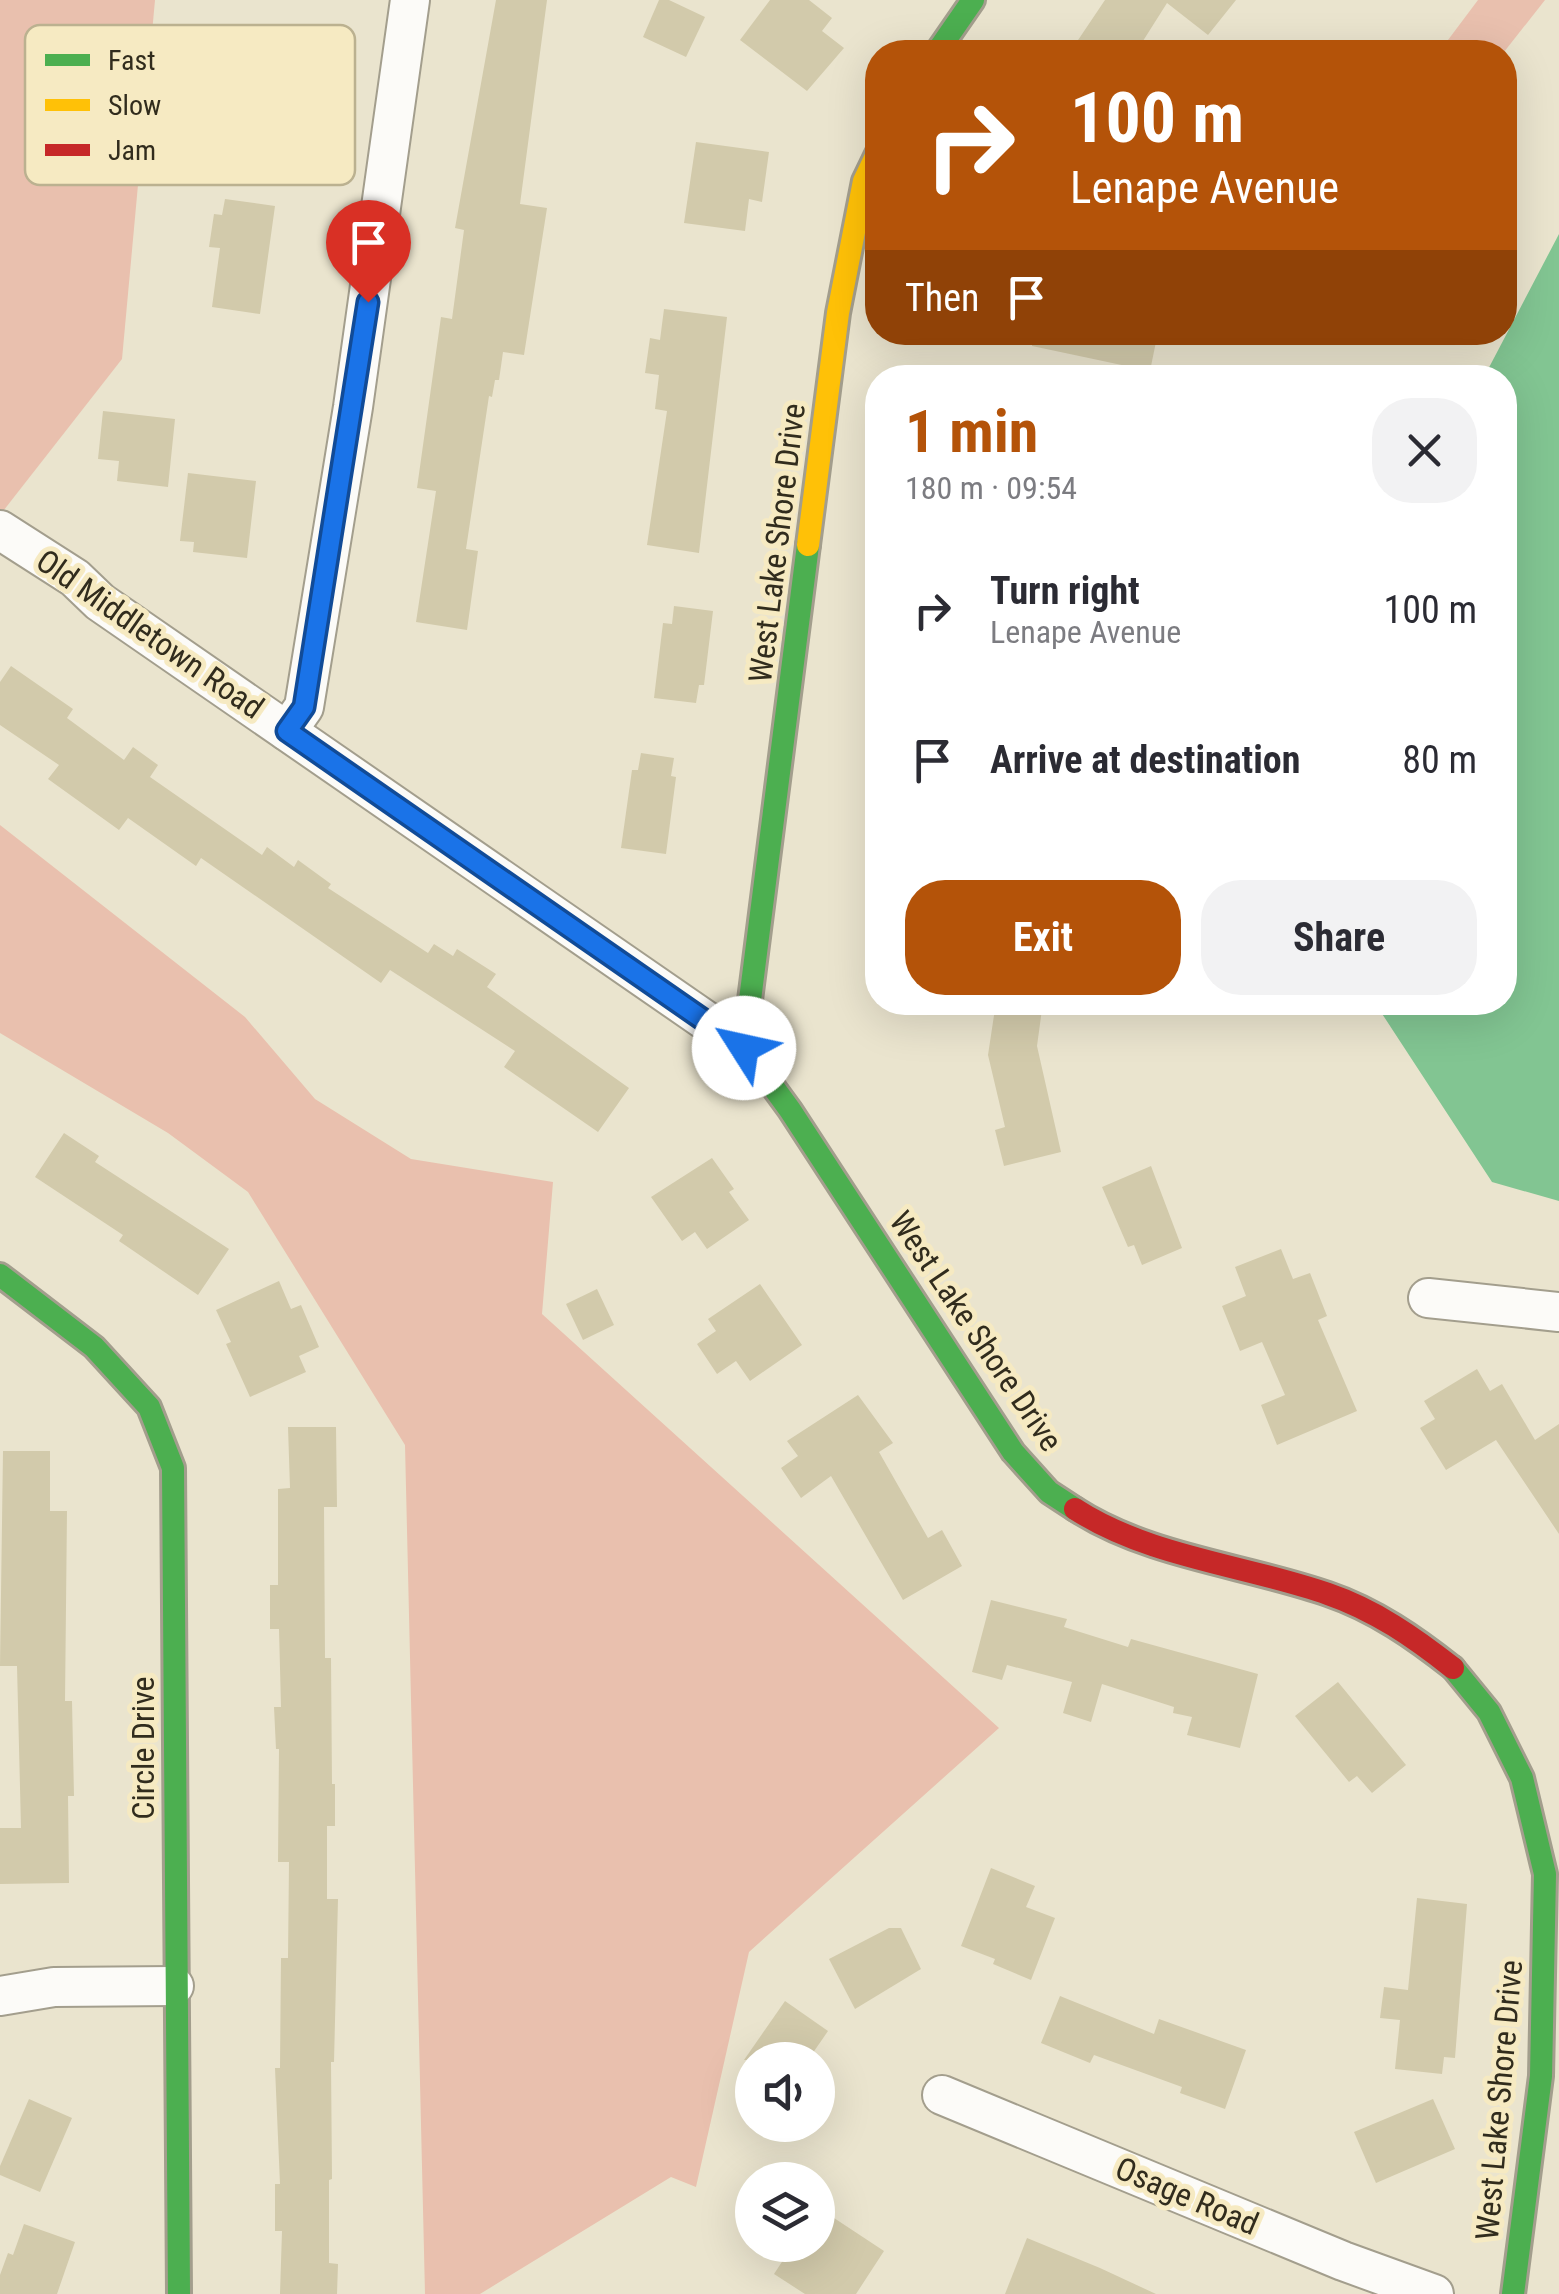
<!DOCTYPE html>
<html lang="en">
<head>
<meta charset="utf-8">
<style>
  :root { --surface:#fff; --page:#f2f2f3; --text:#2b2b33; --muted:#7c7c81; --accent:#b45309 }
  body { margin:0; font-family:"Roboto Condensed",sans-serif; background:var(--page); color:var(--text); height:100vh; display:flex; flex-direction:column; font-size:38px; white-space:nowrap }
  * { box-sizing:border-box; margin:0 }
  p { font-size:32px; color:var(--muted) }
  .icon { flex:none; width:55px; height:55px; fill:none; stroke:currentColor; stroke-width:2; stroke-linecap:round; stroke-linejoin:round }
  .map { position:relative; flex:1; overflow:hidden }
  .sheet { position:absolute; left:865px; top:365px; width:652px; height:650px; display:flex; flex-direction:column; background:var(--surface); border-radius:40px; box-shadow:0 10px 40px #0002 }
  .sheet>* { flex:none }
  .hud { position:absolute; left:865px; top:40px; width:652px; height:305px; border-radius:40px; box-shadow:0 10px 40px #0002; background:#b45309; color:#fff; overflow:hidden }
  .fabs { position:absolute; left:735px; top:2042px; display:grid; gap:20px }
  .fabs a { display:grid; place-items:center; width:100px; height:100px; border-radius:50%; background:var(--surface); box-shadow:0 10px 40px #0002; font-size:50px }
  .pin { position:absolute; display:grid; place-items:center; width:85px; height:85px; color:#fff; margin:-102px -42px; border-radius:50% 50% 50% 0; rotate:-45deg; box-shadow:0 0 10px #0007 }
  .pin .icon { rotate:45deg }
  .me { position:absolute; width:110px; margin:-55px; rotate:305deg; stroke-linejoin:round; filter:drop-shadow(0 0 8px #0008) }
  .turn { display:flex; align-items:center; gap:35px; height:210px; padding:0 40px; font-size:45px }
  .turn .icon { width:130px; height:130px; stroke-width:2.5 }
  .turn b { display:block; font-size:70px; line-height:85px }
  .then { display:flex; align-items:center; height:95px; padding:0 40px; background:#0003; gap:20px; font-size:38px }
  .round { display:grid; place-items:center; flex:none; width:105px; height:105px; border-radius:40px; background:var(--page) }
  .headline { display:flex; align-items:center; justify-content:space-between; height:170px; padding:0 40px }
  h1 { font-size:60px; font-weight:700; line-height:75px; color:var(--accent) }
  .button { display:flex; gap:20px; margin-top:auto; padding:20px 40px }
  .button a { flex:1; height:115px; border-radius:40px; background:var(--accent); color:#fff; font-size:40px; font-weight:700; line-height:115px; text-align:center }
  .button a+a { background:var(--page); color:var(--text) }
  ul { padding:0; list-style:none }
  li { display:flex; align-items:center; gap:30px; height:150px; padding:0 40px }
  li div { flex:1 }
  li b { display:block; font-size:38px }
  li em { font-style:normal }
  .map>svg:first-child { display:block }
</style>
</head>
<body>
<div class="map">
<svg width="1559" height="2294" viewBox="0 0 1559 2294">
  <rect width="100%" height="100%" fill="#eae4ce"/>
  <g fill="#e9c0ae">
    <path d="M0 0H155L122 359 0 515Z"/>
    <path d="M1478 0H1545L1504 52H1439Z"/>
    <path d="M0 825 245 1017 315 1099 411 1159 553 1182 542 1314 999 1728 749 1952 696 2187 671 2177 480 2294H425L405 1445 248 1192 168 1133 0 1033Z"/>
  </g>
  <path fill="#82c592" d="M1559 234V1201L1492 1182 1375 1003 1505 1002V378L1484 377Z"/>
  <g fill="#d2caab">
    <path d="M496 0H547L520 204 547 208 524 355 503 352 499 380H495L492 397 489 396 466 549 478 551 467 630 416 622 436 491 417 488 441 317 452 319 464 230 455 228Z"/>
    <path d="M659 0H669L705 17 686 57 643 37Z"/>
    <path d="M770 0H809L832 18 822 31 844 48 807 91 740 40Z"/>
    <path d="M1105 0H1236L1208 35 1167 3 1136 52H1070Z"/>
    <path d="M696 142 769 152 762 202 749 199 745 231 684 223Z"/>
    <path d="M225 199 275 206 260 314 212 307 220 248 209 247 214 214 222 215Z"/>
    <path d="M664 309 727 317 699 553 647 545 667 411 655 409 659 375 645 373 650 338 660 340Z"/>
    <path d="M1033 332H1158L1150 371 1032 346Z"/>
    <path d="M103 411 175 419 168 487 117 481 119 461 98 459Z"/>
    <path d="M188 473 256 481 247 558 193 552 194 542 180 541Z"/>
    <path d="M674 606 713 611 704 685H699L696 703 654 698 663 623 672 624Z"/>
    <path d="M11 666 73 709 67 718 124 760 133 747 158 765 150 777 262 855 267 847 294 867 298 860 331 884 328 888 428 953 434 944 453 956 457 949 496 974 487 987 629 1088 598 1132 504 1067 515 1051 390 970 381 983 201 858 196 866 128 818 119 830 48 779 59 765 0 725V682Z"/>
    <path d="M641 753 674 758 671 776 676 777 666 854 621 848 632 770H638Z"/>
    <path d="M996 1002H1043L1037 1046 1061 1152 1004 1166 995 1130 1005 1127 988 1055Z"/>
    <path d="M64 1133 99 1156 95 1162 229 1249 198 1295 119 1241 123 1235 35 1177Z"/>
    <path d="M712 1158 734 1189 729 1192 749 1220 707 1249 695 1232 682 1241 651 1197Z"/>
    <path d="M1151 1166 1182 1248 1142 1265 1134 1245 1128 1247 1102 1187Z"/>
    <path d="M1281 1249 1293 1279 1310 1273 1327 1316 1318 1320 1357 1411 1277 1445 1261 1405 1285 1395 1262 1342 1240 1351 1222 1306 1246 1296 1235 1267Z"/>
    <path d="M279 1281 291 1309 301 1305 319 1347 299 1356 306 1372 250 1397 226 1344 231 1342 216 1310Z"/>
    <path d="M760 1284 802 1345 750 1381 736 1361 717 1374 697 1344 716 1331 708 1319Z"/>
    <path d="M597 1289 614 1325 583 1340 566 1304Z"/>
    <path d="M1477 1369 1490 1391 1502 1384 1535 1440 1559 1424V1534L1496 1440 1446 1470 1420 1428 1435 1419 1424 1401Z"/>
    <path d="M858 1395 893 1443 879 1452 928 1538 942 1530 962 1566 903 1600 831 1476 801 1498 781 1468 798 1456 787 1441Z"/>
    <path d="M288 1427H336L337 1507H324L325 1658H331L332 1784H335V1826H327V1899H338L334 2062H331L332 2179 329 2180V2263L338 2264 337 2294H280L282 2231H275V2184H280L275 2068H280L281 1958H288L289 1862H278L279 1749H276L274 1707H281L279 1629H270V1585H278V1489L290 1488Z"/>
    <path d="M3 1451H50V1511H67L65 1701H72L74 1796H68L69 1883 0 1884V1828H21L17 1666H0Z"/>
    <path d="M991 1600 1067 1619 1064 1627 1128 1647 1131 1639 1258 1674 1240 1748 1187 1735 1192 1717 1173 1713 1174 1707 1102 1684 1091 1722 1063 1713 1072 1682 1007 1665 1002 1680 972 1672Z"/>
    <path d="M1338 1682 1406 1765 1372 1793 1357 1776 1349 1782 1295 1716Z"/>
    <path d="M991 1868 1035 1886 1026 1907 1055 1918 1031 1980 993 1964 995 1959 961 1946Z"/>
    <path d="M1417 1898 1467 1904 1455 2058 1444 2057 1442 2074 1395 2069 1400 2020 1380 2018 1384 1987 1408 1990Z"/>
    <path d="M889 1928H901L921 1969 855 2009 829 1959Z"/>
    <path d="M1060 1996 1154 2034 1159 2019 1246 2050 1225 2109 1180 2093 1182 2087 1094 2055 1090 2063 1041 2043Z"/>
    <path d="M785 2001 828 2031 808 2060H744Z"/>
    <path d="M29 2099 72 2118 40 2192 0 2175V2166Z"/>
    <path d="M1433 2099 1455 2149 1376 2183 1354 2132Z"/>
    <path d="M834 2218 884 2251 856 2294H805L774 2274 793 2245H818Z"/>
    <path d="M24 2224 75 2242 57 2294H0V2275L8 2253 13 2255Z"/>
    <path d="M1027 2238 1100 2268 1156 2294H1005Z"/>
  </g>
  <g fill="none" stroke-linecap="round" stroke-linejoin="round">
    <g stroke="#a39e8d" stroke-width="42">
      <g id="street">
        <path d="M0 530 75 578 100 602 744 1047"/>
        <path d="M287 731 304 707 353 407 410 0"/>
        <path d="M1428 1298 1559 1312"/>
        <path d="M0 1996 54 1987 174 1986"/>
        <path d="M942 2095 1343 2261 1434 2294"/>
      </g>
    </g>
    <g stroke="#a39e8d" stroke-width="28">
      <g id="fast">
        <path d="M937 52 973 0"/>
        <path d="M808 545 744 1047 790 1110 1013 1452 1049 1492 1075 1509"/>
        <path d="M0 1275 94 1347 149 1407 173 1468 179 2294"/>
        <path d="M1453 1668 1489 1712 1522 1778 1545 1874 1541 2076 1513 2294"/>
      </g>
    </g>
    <g stroke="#a39e8d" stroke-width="28">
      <path id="slow" d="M808 545 838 313 864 181 878 152"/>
    </g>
    <g stroke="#a39e8d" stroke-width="28">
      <path id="jam" d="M1075 1509C1149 1557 1245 1565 1328 1594 1375 1610 1415 1638 1453 1668"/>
    </g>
    <use href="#street" stroke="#fcfbf8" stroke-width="38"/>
    <use href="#fast" stroke="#4caf50" stroke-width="22"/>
    <use href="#slow" stroke="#ffc107" stroke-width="22"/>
    <use href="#jam" stroke="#c62828" stroke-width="22"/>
  </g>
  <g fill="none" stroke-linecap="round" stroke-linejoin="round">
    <g stroke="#114b97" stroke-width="25">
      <path id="route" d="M368 302 304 707 287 731 744 1048"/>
    </g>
    <use href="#route" stroke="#1a73e8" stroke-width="18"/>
  </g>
  <g text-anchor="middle" stroke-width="10" stroke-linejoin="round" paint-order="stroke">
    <g font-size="32" fill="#312c1d" stroke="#f6eac2">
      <text transform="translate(777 543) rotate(-83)" y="11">West Lake Shore Drive</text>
      <text transform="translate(150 634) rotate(35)" y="11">Old Middletown Road</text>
      <text transform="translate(976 1331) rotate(56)" y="11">West Lake Shore Drive</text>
      <text transform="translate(143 1748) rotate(-90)" y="11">Circle Drive</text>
      <text transform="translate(1499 2100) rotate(-85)" y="11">West Lake Shore Drive</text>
      <text transform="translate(1187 2196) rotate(23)" y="11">Osage Road</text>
    </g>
  </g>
  <rect x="25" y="25" width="330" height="160" rx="15" fill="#f6eac2" stroke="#bbb190" stroke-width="2.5"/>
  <rect x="45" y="54" width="45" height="12" fill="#4caf50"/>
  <rect x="45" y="99" width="45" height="12" fill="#ffc107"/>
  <rect x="45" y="144" width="45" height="12" fill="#c62828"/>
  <g font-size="28" fill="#312c1d">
    <text x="108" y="70">Fast</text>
    <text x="108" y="115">Slow</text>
    <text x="108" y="160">Jam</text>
  </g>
</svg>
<div class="fabs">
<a><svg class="icon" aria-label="sound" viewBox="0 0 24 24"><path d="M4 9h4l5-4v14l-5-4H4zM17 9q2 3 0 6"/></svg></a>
<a><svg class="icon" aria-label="layers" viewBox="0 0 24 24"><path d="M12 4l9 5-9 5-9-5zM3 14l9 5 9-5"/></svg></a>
</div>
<div class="pin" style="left:368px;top:302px;background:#d93025"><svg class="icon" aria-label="arrive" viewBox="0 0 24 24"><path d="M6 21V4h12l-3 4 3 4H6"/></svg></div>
<svg class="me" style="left:744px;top:1048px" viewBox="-20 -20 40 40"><circle r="19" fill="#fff"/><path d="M0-13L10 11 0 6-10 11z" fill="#1a73e8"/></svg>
<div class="hud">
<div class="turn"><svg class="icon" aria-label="right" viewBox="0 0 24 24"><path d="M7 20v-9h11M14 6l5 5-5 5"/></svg><div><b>100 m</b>Lenape Avenue</div></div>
<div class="then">Then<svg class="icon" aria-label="arrive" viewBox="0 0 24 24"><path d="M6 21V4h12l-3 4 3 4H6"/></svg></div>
</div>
<section class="sheet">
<div class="headline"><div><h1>1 min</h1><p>180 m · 09:54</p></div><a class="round"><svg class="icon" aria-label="close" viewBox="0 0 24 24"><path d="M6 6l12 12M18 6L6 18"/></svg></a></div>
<ul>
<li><svg class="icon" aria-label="right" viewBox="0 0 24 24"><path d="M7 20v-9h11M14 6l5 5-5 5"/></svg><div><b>Turn right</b><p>Lenape Avenue</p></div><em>100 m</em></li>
<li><svg class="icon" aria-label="arrive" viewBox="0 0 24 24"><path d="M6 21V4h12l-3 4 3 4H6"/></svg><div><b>Arrive at destination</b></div><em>80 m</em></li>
</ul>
<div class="button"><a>Exit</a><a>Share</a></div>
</section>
</div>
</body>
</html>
